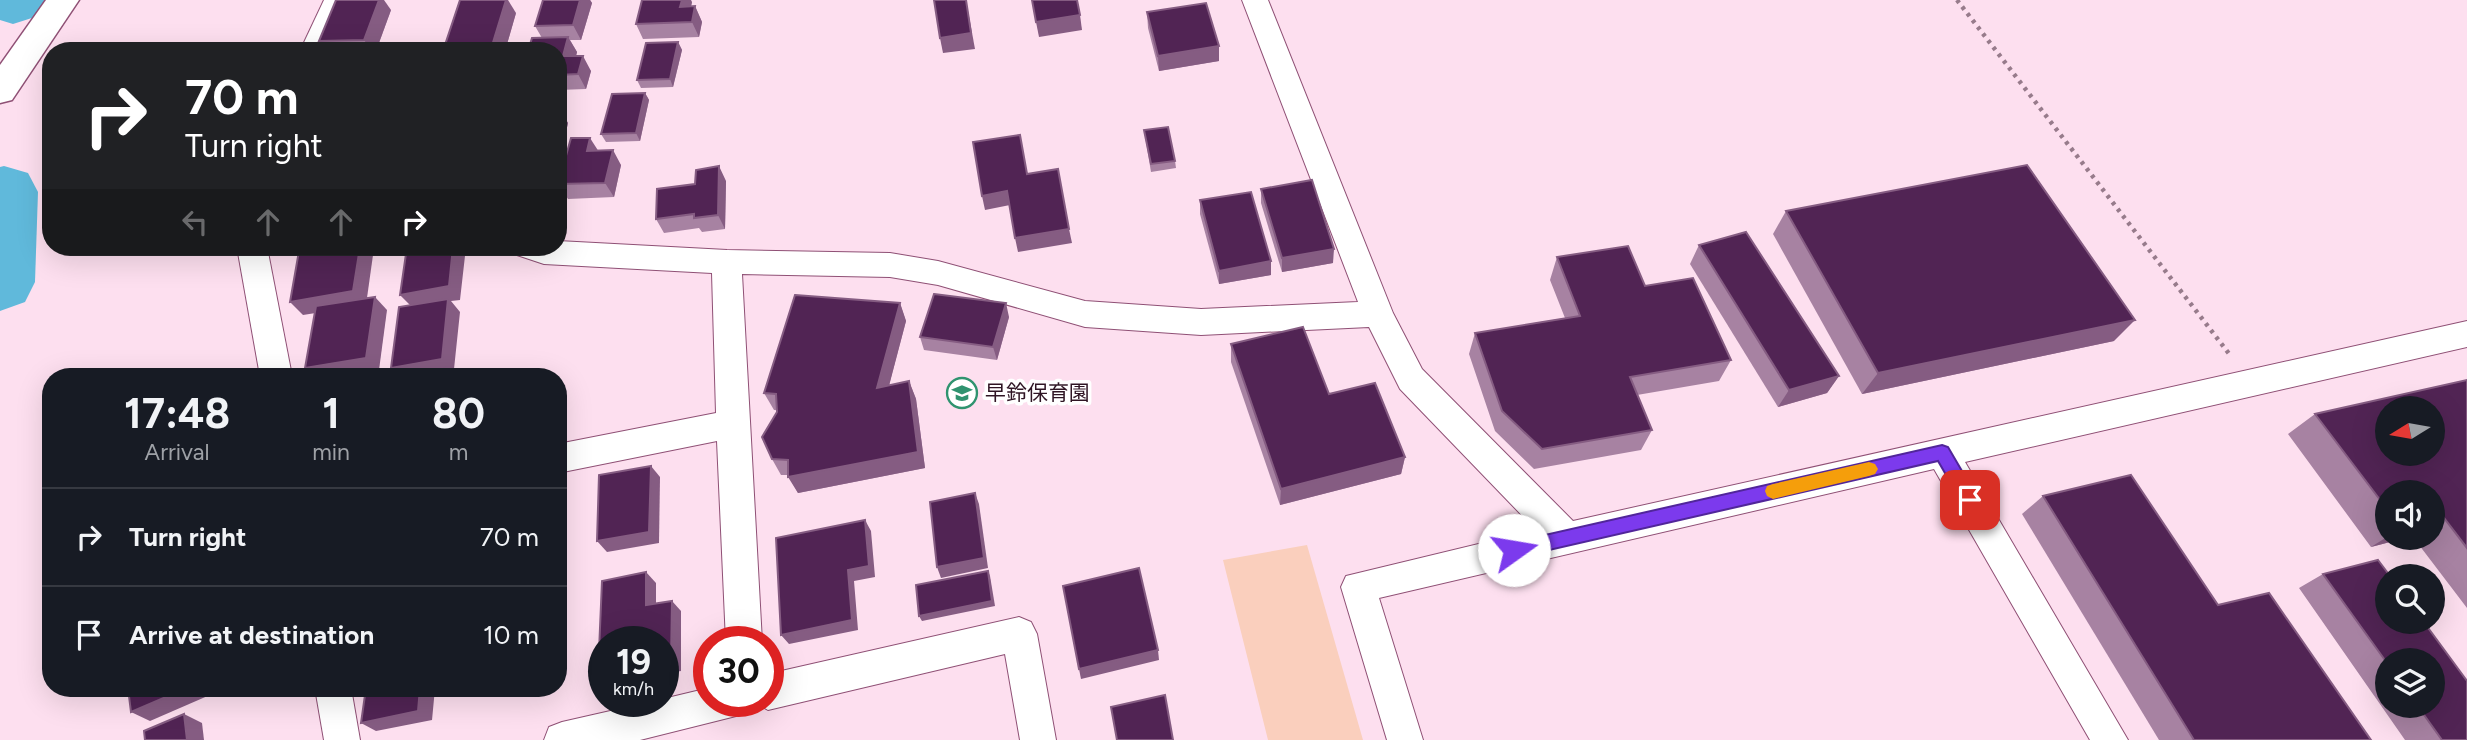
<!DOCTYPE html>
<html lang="en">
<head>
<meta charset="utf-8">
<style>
  :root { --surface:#171b24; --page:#242831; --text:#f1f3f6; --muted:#9ea1a6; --line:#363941 }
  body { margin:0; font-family:Figtree,"Noto Sans JP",sans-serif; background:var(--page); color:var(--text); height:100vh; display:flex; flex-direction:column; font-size:26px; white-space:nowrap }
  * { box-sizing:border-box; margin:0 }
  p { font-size:23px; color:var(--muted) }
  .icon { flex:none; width:38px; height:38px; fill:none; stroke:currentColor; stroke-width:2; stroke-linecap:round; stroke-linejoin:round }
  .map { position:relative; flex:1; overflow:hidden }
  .details { position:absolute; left:42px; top:368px; width:525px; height:329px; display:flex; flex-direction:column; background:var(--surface); border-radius:28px; box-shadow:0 7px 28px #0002 }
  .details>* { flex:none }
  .hud { position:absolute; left:42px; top:42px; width:525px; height:214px; border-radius:28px; box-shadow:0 7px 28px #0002; background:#202124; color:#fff; overflow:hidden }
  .needle { width:46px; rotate:259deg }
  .controls { position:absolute; left:2375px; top:396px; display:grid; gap:14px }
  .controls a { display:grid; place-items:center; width:70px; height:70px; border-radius:50%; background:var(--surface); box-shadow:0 7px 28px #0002; font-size:35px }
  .speed { position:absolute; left:588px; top:626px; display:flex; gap:14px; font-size:35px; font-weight:700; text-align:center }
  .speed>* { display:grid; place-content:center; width:91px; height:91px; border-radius:50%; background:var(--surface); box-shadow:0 7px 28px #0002; line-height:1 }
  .speed small { font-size:18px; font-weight:400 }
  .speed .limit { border:10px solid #d22; background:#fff; color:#111 }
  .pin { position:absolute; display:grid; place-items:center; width:60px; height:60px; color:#fff; margin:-30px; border-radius:14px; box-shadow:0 4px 10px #0006 }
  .me { position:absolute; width:77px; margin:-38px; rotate:77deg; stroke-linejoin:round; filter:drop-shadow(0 0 5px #0008) }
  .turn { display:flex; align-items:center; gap:24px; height:147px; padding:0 28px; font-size:32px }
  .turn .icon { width:91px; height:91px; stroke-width:2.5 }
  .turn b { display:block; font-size:49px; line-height:60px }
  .lanes { display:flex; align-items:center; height:66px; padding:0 28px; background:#0003; justify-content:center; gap:35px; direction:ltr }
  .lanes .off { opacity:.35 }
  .eta { display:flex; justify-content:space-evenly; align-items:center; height:119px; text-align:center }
  .eta b { font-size:42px; font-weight:700; line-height:49px }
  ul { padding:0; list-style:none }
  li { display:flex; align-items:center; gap:21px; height:98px; padding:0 28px; border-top:2px solid var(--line) }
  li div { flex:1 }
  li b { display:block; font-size:26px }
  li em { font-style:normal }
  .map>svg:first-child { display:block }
</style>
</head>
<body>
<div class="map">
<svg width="2467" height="740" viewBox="0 0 2467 740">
  <rect width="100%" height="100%" fill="#fddfef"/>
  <path fill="#facfbd" d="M1307 545 1363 740H1268L1223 560Z"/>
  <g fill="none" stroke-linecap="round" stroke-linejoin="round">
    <g fill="#60b9db" fill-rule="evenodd">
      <path d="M0 0H44V2L35 17 13 24 0 20Z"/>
      <path d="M4 166 28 173 38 192 35 282 25 302 0 311V167Z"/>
    </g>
    <g stroke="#8f5075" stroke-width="2">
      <g id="street">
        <path d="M324 0H350L327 51H300Z"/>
        <path d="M1242 0H1268L1393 313 1422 369 1573 521 2467 321V347L1965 462 2128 740H2090L1934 469 1379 598 1423 740H1387L1341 587 1346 576 1536 530 1400 389 1369 327 1201 335 1085 327 938 285 890 277 742 274 762 642H726L717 441 558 473V444L716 413 712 273 544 264 517 255 513 247H558V241L727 250 890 253 938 261 1085 301 1201 309 1358 302Z"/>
        <path d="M237 247H267L292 376H260Z"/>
        <path d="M1019 617 1031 622 1037 634 1056 740H1020L1005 654 768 710 754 702H768V674Z"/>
        <path d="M315 688H351L360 740H324Z"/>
        <path d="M709 688V702H745L740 715 640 740H544L549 727 562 722 650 702H663V699Z"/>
      </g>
    </g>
    <g stroke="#8f5075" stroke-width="3">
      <path id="secondary" d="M46 0H79L12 100 0 103V65Z"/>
    </g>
    <path stroke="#977b8b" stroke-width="4.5" stroke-dasharray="3.5 5" stroke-linecap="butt" d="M1957 0 2230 355"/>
    <use href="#street" fill="#fff" fill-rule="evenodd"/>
    <use href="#secondary" fill="#fff" fill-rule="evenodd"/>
  </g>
  <g fill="#a782a2" fill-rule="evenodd">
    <path d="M543 0H590L592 3 581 40H570L577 52 576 56 591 71 586 89 558 90V51L542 38 535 26Z"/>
    <path d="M692 2 691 7 695 6 702 22 699 37 643 39 636 24Z"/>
    <path d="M391 10 376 51H327L319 41Z"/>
    <path d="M1147 12 1219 61 1159 71 1148 28Z"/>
    <path d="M516 13 505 51H443Z"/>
    <path d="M678 42 682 50 673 87 641 88 637 80Z"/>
    <path d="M645 93 649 100 640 141 606 142 601 134Z"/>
    <path d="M558 109 568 123 563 145H558Z"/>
    <path d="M1144 130 1175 161 1176 168 1151 172Z"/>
    <path d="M598 151 621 165 614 197 568 199 558 184Z"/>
    <path d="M726 181 725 229 702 232 699 228 664 233 656 219Z"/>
    <path d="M1261 189 1333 263 1282 272 1261 203Z"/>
    <path d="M1200 200 1271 275 1219 284 1200 214Z"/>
    <path d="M1786 211 2114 341 1862 394 1773 234Z"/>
    <path d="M1699 245 1839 376 1827 393 1778 407 1690 264Z"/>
    <path d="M1557 257 1645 286 1731 360 1719 381 1637 395 1652 430 1641 450 1534 469 1495 431 1469 354 1475 333 1565 318 1550 280Z"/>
    <path d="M900 303 906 321 889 385 909 381 916 399 925 468 798 493 788 475H781L772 459 777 410H774L764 393Z"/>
    <path d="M1009 317 997 360 924 350 920 337Z"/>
    <path d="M1231 344 1329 394 1405 457 1401 474 1280 505 1231 362Z"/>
    <path d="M2467 380V608L2413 537H2432V492H2387V537H2409L2371 547 2288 434 2315 414Z"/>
    <path d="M2043 496 2218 605 2371 740H2159L2022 514Z"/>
    <path d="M2323 574 2467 740H2405L2299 588ZM2387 660 2432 705H2387Z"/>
  </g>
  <g fill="#855c82">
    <path d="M379 0H384L391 10 376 51H372L364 40Z"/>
    <path d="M506 0H508L516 13 505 51H492L491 49Z"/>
    <path d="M580 0H590L592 3 581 40 573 25Z"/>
    <path d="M682 0H691L692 2 687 22 680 7Z"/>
    <path d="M966 0 975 49 943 53 940 38Z"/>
    <path d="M695 6 702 22 699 37 692 22Z"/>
    <path d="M1080 15 1082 30 1039 37 1036 22Z"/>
    <path d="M568 37 577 52 572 71 563 56Z"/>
    <path d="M678 42 682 50 673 87 670 79Z"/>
    <path d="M1219 46V61L1159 71 1158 56Z"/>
    <path d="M583 56 591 71 586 89 578 74Z"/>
    <path d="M645 93 649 100 640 141 636 133Z"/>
    <path d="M560 109 568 123 563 145 558 137V114Z"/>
    <path d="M590 138 599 152 587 151Z"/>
    <path d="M613 150 621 165 614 197 605 183Z"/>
    <path d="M719 166 726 181 725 229 718 215Z"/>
    <path d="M1007 191 1010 205 985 210 982 196Z"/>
    <path d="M1069 229 1072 243 1018 252 1015 238Z"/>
    <path d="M360 247H366L373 255 366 305 303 315 290 302Z"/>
    <path d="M453 247H466L460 300 451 301 460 312 454 369 460 376H399L391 368 413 308 400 295Z"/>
    <path d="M1334 249 1333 263 1282 272V258Z"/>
    <path d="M1271 261V275L1219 284V271Z"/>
    <path d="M375 297 387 310 379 370 345 376H315L305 368Z"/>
    <path d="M900 303 906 321 884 405 877 388Z"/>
    <path d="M1006 303 1009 317 997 360 993 347Z"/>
    <path d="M2135 320 2114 341 1862 394 1878 373Z"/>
    <path d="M1839 376 1827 393 1778 407 1789 390Z"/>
    <path d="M909 381 916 399 925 468 798 493 788 477Z"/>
    <path d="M1405 457 1401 474 1280 505 1281 489Z"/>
    <path d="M651 466 660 477 659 543 607 552 597 541Z"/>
    <path d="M975 493 979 504 988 568 941 578 937 567Z"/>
    <path d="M2444 518 2432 525V521Z"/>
    <path d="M865 520 871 531 875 577 854 581 858 630 789 644 781 635 848 570Z"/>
    <path d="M2387 537H2409L2371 547Z"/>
    <path d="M988 571 990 576 995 606 922 621 919 616Z"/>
    <path d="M646 572 656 583V615L646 605Z"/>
    <path d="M672 601 681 611V671L663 674V663Z"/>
    <path d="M1158 650 1159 660 1081 679 1079 669Z"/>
    <path d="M187 688H226L150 721 131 712Z"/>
    <path d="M420 688H435L432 720 376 731 361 723Z"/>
    <path d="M184 714 202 723 204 740H187Z"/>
  </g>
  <g fill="#512454" stroke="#855c82" stroke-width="2" fill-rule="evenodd">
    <path d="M336 0H379L364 40 319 41Z"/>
    <path d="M460 0H506L491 49 443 51Z"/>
    <path d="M543 0H580L573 25 535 26Z"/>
    <path d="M642 0H682L680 7 695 6 692 22 636 24Z"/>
    <path d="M934 0H966L971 33 940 38Z"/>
    <path d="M1032 0H1077L1080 15 1036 22Z"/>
    <path d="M1206 3 1219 46 1158 56 1147 12Z"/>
    <path d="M568 37 563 56H583L578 74 558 75V51H528L532 38Z"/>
    <path d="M678 42 670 79 637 80 646 43Z"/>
    <path d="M645 93 636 133 601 134 612 94Z"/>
    <path d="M1168 127 1175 161 1151 164 1144 130Z"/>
    <path d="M1020 135 1027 174 1058 169 1069 229 1015 238 1007 191 982 196 973 142Z"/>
    <path d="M571 138H590L587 151 613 150 605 183 558 184Z"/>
    <path d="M2027 165 2135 320 1878 373 1786 211Z"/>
    <path d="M719 166 718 215 694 218V214L656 219 657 189 695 184 696 170Z"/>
    <path d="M1312 180 1334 249 1282 258 1261 189Z"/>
    <path d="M1251 192 1271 261 1219 271 1200 200Z"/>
    <path d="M1746 232 1839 376 1789 390 1699 245Z"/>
    <path d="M1628 246 1645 286 1693 278 1731 360 1630 377 1652 430 1542 449 1502 411 1475 333 1580 316 1557 257Z"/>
    <path d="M324 247H360L353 291 290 302 299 251Z"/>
    <path d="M407 247H453L449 286 400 295Z"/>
    <path d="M934 294 1006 303 993 347 920 337Z"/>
    <path d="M795 295 900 303 877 388 909 381 918 452 788 477V460L772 459 762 437 777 412 776 394 764 393Z"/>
    <path d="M375 297 366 358 305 368 316 306Z"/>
    <path d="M448 299 442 359 391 368 399 307Z"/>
    <path d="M1303 327 1329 394 1375 383 1405 457 1281 489 1231 344Z"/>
    <path d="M452 367 451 376H397Z"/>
    <path d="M372 374 371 376H357Z"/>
    <path d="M2467 380V548L2444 518 2432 521V492H2387V509L2315 414ZM2387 408H2432V453H2387Z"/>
    <path d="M651 466 649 532 597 541 599 475Z"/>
    <path d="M2131 475 2218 605 2269 593 2371 740H2194L2043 496Z"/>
    <path d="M975 493 984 558 937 567 930 502Z"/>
    <path d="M865 520 869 566 848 570 852 620 781 635 776 538Z"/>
    <path d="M2378 560 2390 576H2387V621H2423L2467 681V740H2442L2417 705H2432V660H2387V663L2323 574Z"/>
    <path d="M1139 568 1158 650 1079 669 1063 586Z"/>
    <path d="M988 571 992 601 919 616 916 585Z"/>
    <path d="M646 572V605L672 601 671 661 663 663V642H604V674L598 675 602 581Z"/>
    <path d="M128 688H187L131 712Z"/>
    <path d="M366 688H420L418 711 361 723Z"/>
    <path d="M1165 695 1173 740H1117L1111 707Z"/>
    <path d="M184 714 187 740H145L144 731Z"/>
  </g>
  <path fill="#7c3aed" stroke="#51269a" stroke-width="2" d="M1942 445 1948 447 1976 495 1978 500 1976 506 1970 508 1964 506 1938 461 1514 558 1508 556 1506 550 1508 545 1514 542Z"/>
  <path fill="#f59e0b" d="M1869 462 1875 464 1878 469 1875 474 1869 476 1773 499 1767 496 1765 491 1767 486 1773 484Z"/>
  <defs>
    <g id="school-ring" transform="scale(1.575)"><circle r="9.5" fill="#fff" stroke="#2f936f" stroke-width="1.5"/><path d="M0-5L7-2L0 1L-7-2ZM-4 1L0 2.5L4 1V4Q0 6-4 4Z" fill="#2f936f"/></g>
  </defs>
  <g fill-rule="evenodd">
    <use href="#school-ring" x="962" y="393"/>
  </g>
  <g text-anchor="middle" stroke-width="7" stroke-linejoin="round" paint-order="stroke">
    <g font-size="21" fill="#2f1524" stroke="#fff" text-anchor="start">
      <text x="985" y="400">早鈴保育園</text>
    </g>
  </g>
</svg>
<div class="controls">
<a><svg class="needle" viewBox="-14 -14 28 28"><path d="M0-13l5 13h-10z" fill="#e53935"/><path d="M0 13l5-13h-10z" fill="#9ea1a6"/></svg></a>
<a><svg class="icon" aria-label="sound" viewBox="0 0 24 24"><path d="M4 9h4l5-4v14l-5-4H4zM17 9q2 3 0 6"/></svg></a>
<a><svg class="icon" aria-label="search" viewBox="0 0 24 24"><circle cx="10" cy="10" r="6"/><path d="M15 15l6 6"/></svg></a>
<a><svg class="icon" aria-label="layers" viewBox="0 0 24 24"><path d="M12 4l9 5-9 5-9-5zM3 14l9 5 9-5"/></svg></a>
</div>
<div class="speed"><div>19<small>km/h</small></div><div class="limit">30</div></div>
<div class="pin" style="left:1970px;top:500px;background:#d93025"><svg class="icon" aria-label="arrive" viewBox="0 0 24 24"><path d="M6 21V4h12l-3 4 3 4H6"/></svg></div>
<svg class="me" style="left:1514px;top:550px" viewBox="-20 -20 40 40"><circle r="19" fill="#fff"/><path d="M0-13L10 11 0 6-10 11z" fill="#7c3aed"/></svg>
<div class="hud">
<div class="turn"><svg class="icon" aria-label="right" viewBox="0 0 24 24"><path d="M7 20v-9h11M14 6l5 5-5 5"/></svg><div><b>70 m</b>Turn right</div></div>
<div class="lanes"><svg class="icon off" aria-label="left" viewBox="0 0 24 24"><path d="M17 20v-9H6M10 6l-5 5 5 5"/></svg><svg class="icon off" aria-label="ahead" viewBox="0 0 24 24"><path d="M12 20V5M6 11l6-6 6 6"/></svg><svg class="icon off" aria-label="ahead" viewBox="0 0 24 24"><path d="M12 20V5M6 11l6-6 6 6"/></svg><svg class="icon" aria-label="right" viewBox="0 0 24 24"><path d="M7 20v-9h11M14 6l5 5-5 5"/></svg></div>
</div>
<section class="details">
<div class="eta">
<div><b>17:48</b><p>Arrival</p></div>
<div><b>1</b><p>min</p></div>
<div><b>80</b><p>m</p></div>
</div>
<ul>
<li><svg class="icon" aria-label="right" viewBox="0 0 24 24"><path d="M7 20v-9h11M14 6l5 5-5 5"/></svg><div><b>Turn right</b></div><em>70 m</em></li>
<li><svg class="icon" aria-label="arrive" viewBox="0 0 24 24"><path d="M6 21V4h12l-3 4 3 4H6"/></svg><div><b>Arrive at destination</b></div><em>10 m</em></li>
</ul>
</section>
</div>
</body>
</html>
